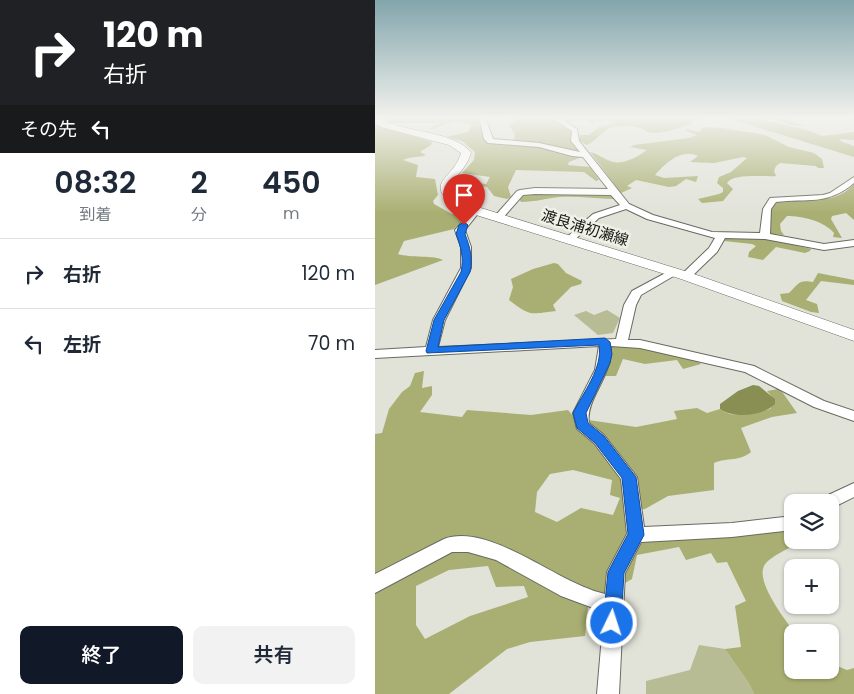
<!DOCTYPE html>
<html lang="ja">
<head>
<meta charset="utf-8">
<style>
  :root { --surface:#fff; --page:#f2f2f3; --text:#1f2937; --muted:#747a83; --line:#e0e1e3; --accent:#111827 }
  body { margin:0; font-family:Poppins,"Noto Sans JP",sans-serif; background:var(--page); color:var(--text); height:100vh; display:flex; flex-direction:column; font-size:19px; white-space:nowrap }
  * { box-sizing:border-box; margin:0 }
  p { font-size:16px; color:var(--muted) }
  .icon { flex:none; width:28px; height:28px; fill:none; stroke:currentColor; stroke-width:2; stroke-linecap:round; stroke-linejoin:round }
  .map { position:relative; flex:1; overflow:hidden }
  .details { display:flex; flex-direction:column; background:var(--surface); width:375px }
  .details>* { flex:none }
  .top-card { background:#202124; color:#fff; overflow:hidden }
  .tools { position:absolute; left:409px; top:494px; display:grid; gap:10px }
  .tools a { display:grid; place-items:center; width:55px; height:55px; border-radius:10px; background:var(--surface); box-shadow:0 1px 4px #0004; font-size:25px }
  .pin { position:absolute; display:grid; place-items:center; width:42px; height:42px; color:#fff; margin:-51px -21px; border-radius:50% 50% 50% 0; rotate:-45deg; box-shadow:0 0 5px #0007 }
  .pin .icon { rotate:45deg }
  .me { position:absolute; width:55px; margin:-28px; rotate:4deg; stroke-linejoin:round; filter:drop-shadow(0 0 4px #0008) }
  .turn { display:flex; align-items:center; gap:18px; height:105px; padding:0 20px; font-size:22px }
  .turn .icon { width:65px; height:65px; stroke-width:2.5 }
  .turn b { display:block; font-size:35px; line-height:42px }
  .then { display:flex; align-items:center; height:48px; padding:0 20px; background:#0003; gap:10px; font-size:19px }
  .eta { display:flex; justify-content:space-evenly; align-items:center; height:85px; text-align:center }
  .eta b { font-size:30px; font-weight:600; line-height:35px }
  .primary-button { display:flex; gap:10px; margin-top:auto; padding:10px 20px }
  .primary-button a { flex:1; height:58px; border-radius:10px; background:var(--accent); color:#fff; font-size:20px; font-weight:600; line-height:58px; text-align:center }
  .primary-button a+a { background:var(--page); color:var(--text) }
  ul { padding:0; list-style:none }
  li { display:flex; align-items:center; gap:15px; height:70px; padding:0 20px; border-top:1px solid var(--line) }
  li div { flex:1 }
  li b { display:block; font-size:19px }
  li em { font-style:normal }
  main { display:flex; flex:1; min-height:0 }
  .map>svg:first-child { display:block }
</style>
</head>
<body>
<main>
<section class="details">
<div class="top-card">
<div class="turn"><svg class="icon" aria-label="right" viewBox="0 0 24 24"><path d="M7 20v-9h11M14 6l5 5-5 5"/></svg><div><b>120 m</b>右折</div></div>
<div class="then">その先<svg class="icon" aria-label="left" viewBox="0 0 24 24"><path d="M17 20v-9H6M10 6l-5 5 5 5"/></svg></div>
</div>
<div class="eta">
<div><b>08:32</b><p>到着</p></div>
<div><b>2</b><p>分</p></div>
<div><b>450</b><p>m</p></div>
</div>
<ul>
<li><svg class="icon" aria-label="right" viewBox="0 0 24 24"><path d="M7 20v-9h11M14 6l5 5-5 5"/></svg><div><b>右折</b></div><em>120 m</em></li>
<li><svg class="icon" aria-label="left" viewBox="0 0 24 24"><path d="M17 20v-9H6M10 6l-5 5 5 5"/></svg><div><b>左折</b></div><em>70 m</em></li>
</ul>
<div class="primary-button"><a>終了</a><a>共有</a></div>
</section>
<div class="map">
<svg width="479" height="694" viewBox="0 0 479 694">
  <rect width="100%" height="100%" fill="#e1e3d9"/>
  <g fill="#b8bc94">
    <path d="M232 310 245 318 238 333 223 335 199 315 211 311 219 315Z"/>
    <path d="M324 645 350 649 375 685 379 694H271V681L315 670Z"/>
  </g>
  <g fill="#a9af72" fill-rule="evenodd">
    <path d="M20 117H105L108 133 112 140 118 143 159 146 207 157 194 162 193 165 215 167 224 180 221 181 209 172 141 170 133 187 136 197 132 199 119 196 112 187 88 184 91 182 111 184 115 177 87 173 99 160 100 152 87 141 72 137 93 132 97 125 80 121 57 129 55 128 65 123H14L12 120Z"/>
    <path d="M137 117 218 118 233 117H410L419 123 429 125C415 130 398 113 382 118L435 131 447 136 479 132V140L466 139 465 141 479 146V157L355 119C343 118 327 115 317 122V124C301 128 289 135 273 132 266 125 243 125 235 128 226 132 221 141 212 145L204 141 205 135H214L224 127 240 123 232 120 216 123 211 120 195 121V124L199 126 193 128 197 130C194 140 202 145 206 153H197L166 143 139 142 140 134 134 125 140 122Z"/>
    <path d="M3 125 57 142 56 145 45 152 51 155C43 158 36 156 28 160L43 165 41 177 60 179 63 195 58 201 59 204 77 214H89L91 216 79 229 29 241 23 254C35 258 60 255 68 260L0 285V126Z"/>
    <path d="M328 127 347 128 390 135 414 147 439 153 447 159 449 168H443L441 166 405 163 401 166 399 171 401 176C389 177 358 173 352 183L358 189 348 201 327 203 323 199 344 194 348 192V188L342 183 344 177 356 172 372 158 368 157 339 163 315 162 323 156C306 148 290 164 280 175L289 178 323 176 321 182 311 179 301 186 294 187 261 180 252 186 257 188 246 193 215 152C223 154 226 157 233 160 246 167 262 157 272 150L255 147 259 145 314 138 322 135 311 131 312 129 324 132Z"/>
    <path d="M479 184V220L471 213 457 216 456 219 467 238 458 237 459 233C449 221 427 216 412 216L405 224 406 231 409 235 395 234 396 212 399 204C427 190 453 212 479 184Z"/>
    <path d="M234 193 239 199C221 199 204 196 185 197 172 198 160 202 146 202L144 199 151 194Z"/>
    <path d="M351 238H391L436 249 435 251 430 253 401 247 388 260 373 257 374 252 381 246 377 244 349 241Z"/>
    <path d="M179 263 183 264 191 273 207 281 206 284 196 287 178 305 181 311C155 314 156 317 134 300L138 287 136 279 158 269Z"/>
    <path d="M443 273 479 280V285L446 281 431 300 442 304 444 313 436 312 407 301 405 294 414 293C423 284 424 279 438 282Z"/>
    <path d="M240 344 269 348 322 361 326 364 308 369 302 360 270 364 248 359 241 376H229L235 347Z"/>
    <path d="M49 371 47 388 57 386V395L45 412 87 417 92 410 156 415 193 410 200 418 261 427 302 419 299 411 322 408 332 413 345 409C359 420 378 413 395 409L400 400 392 391 403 389 408 393 422 413 397 417 366 428 376 452C364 462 353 457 339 463V490L293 496 270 509 254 510 255 537 417 527 418 540H448L444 544 429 540C419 546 398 555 391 563 377 578 410 619 419 632H418V670H455V663L472 670 479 668V694H379L375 685 350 649 366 647 360 606 371 601 352 562 342 563 336 553 311 560 304 547 262 555 257 579 231 594 215 590 210 636 155 642 132 649 74 694H0V434L7 433 14 409 27 392 35 386 40 373ZM198 470 237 480 235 495 245 498 238 515 206 508 182 522 160 512 162 492 175 474ZM113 566 121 587 149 586 153 597 95 616 50 639 41 625V586L74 570Z"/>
  </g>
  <path fill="#898e52" d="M378 385 384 386 400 399V404C388 416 359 419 345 409V404L363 391Z"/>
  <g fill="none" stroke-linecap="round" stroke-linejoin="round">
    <g stroke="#696a61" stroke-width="2">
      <g id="minor">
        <path d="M104 117H110L118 139 164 143 205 152 196 141 197 131 176 117H183L202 129 204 141 254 204 278 215 337 232 385 233 388 209 395 198 448 195 455 193 479 177V183C452 206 433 198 401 202L396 209 395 234 449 244 479 240V246L449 250 390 239 350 238 342 252 315 278H307L306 276 307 274 334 248 340 238 272 219 251 209 224 218 197 242H191V238L218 214 245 205 236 195 160 194 148 195 126 220H120V216L142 191 145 190 160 188 233 189 208 157 197 156 164 147 113 143 109 139Z"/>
        <path d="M101 208 105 211 90 230 96 247V268L70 320 63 347 241 339 249 305 257 291 298 269 303 272 302 274 266 295 261 305 253 340H265L379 366 449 401 479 411V421L439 407 370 372 265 348 236 346C238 376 210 399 214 423L229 435 262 477 269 527 357 523 418 516V530L357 537 266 542 250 573 244 694H222L229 612 186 596 121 560 93 552H77L0 593V574L69 539C115 522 183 584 230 594L232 572 252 534 246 479 219 443 202 429 198 413 220 370 224 346 0 358V350L51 347 58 320 86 268V247L80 230 98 209Z"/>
        <path d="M479 483V497L455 509V502H447L449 497Z"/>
      </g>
    </g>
    <g stroke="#696a61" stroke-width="1">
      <path id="secondary" d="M0 117C5 118 9 122 14 123 38 132 80 133 96 152 90 179 59 181 93 204L316 273 479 330V341L306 279 85 210C45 182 78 181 86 153L74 145 6 127 0 123Z"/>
    </g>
    <use href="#minor" fill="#fff" fill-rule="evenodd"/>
    <use href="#secondary" fill="#fff" fill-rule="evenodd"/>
  </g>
  <linearGradient id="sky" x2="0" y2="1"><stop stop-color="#82a5ac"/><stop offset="0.55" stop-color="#f2f2ee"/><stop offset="1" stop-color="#f2f2ee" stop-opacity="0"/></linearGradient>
  <rect width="479" height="214" fill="url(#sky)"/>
  <path fill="#1a73e8" stroke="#114b97" d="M89 222 93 225 90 234C95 247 98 258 95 272L69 320 63 347 230 338 235 342 237 354 235 363 211 413 213 423 229 436 261 477 269 535 249 573 246 623 243 629 237 632 231 629 228 623 233 572 253 534 247 478 220 443 202 428 198 413C208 393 228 368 224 345L52 353 51 351 59 320 86 272C89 258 86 247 81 234L84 225Z"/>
  <g text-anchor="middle" stroke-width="5" stroke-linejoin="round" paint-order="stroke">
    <g font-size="15" fill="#151612" stroke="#eff0e6">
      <text transform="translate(210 228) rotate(17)" y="5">渡良浦初瀬線</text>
    </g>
  </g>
</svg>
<div class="tools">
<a><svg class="icon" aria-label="layers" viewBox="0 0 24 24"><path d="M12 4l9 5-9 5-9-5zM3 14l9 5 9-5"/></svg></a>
<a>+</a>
<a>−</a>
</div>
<div class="pin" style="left:89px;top:225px;background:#d93025"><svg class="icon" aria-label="arrive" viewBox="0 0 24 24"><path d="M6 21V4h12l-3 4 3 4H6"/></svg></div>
<svg class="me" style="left:237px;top:623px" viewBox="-20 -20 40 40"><circle r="17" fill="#1a73e8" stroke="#fff" stroke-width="3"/><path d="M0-11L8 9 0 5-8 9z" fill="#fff"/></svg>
</div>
</main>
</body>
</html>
